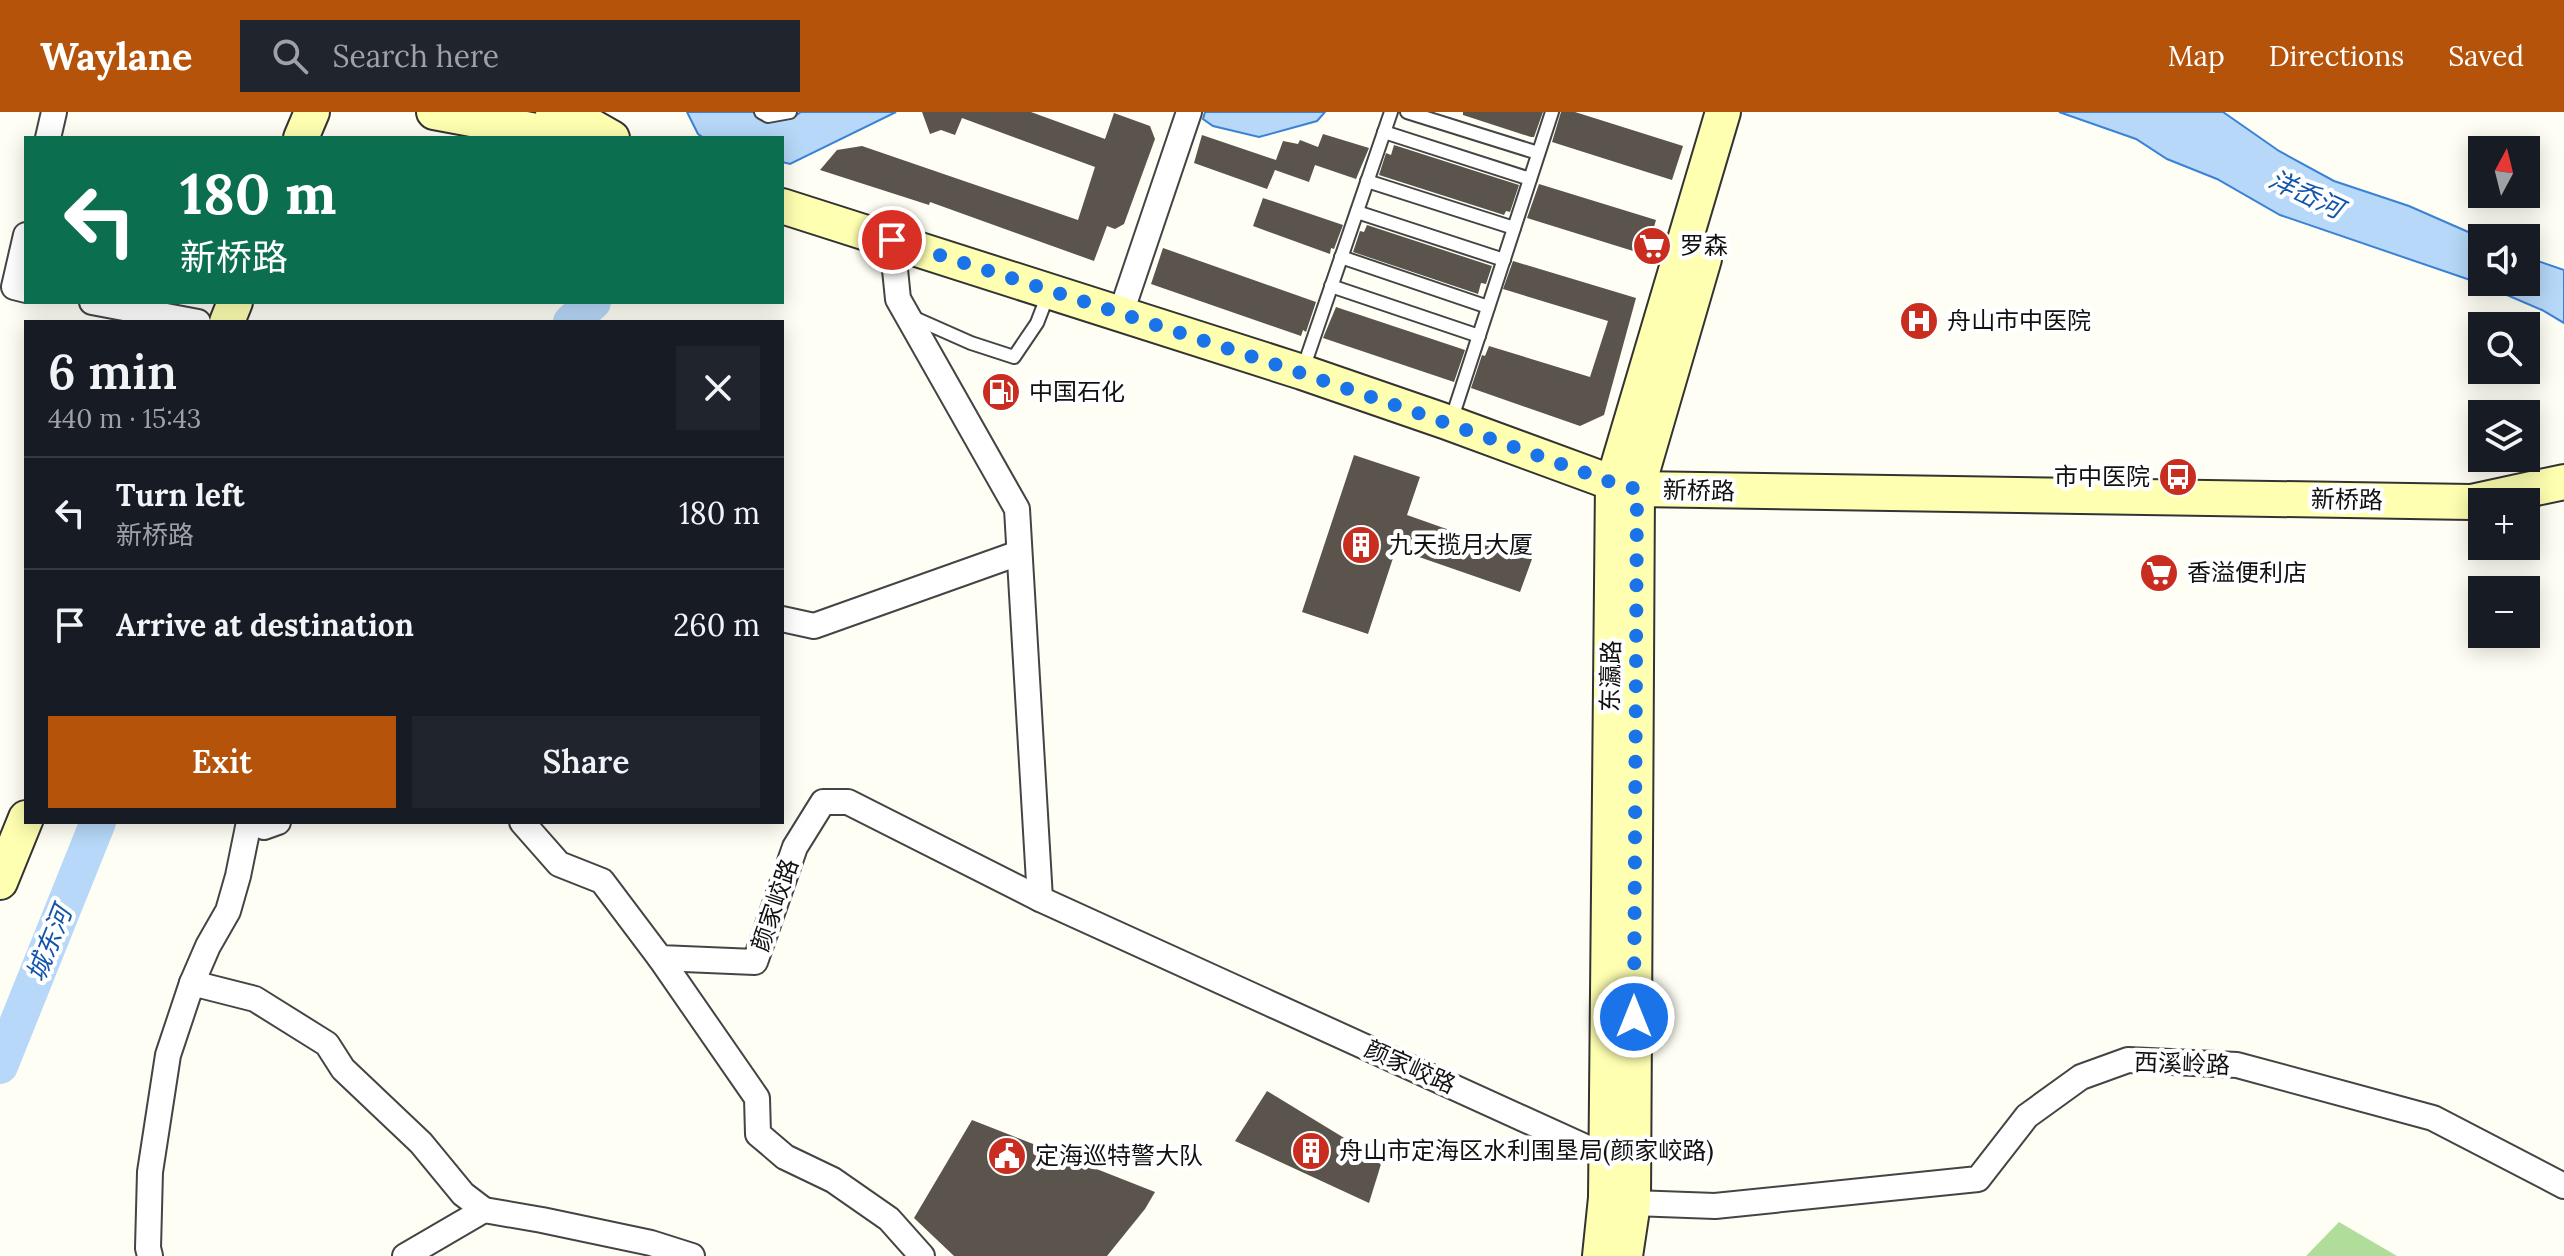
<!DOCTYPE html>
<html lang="en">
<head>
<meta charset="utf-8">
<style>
  :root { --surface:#171b24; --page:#20242c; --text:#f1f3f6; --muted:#9ea1a6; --line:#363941; --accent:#b45309 }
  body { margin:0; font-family:Lora,"Noto Sans SC",serif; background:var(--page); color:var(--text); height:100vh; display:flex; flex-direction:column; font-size:30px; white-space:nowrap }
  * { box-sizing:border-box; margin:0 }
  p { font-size:26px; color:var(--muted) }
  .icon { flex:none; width:44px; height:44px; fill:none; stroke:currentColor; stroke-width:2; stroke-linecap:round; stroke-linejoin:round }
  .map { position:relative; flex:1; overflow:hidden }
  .sheet { position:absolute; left:24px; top:208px; width:760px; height:504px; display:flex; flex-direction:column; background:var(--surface); border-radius:0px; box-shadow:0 4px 20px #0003 }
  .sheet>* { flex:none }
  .banner { position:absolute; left:24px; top:24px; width:760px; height:168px; border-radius:0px; box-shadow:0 4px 20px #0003; background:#0b6e4f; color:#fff; overflow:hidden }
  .needle { width:52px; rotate:7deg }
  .controls { position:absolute; left:2468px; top:24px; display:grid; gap:16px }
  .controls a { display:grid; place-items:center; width:72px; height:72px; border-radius:0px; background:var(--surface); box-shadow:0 4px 20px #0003; font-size:40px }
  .pin { position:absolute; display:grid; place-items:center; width:68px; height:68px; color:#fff; margin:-34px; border:4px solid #fff; border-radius:50%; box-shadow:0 2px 8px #0007 }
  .me { position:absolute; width:88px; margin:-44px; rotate:0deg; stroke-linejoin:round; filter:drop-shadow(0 0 6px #0008) }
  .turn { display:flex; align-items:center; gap:28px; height:168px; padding:0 24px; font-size:36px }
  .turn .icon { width:104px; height:104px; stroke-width:2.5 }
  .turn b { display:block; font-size:56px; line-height:68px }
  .round { display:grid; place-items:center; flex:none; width:84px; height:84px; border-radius:0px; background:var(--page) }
  .summary { display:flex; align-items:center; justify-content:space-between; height:136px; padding:0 24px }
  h1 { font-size:48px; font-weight:600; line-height:60px }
  .button { display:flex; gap:16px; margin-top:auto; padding:16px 24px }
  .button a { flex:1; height:92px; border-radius:0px; background:var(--accent); color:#fff; font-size:32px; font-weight:600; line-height:92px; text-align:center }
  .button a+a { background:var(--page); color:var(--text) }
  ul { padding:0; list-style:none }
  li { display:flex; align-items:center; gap:24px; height:112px; padding:0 24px; border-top:2px solid var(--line) }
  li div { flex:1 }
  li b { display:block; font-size:30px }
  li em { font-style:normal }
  header { display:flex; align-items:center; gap:48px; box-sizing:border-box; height:112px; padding:0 40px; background:var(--accent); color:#fff }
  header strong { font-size:38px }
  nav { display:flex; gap:44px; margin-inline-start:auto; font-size:28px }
  .search { width:560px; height:72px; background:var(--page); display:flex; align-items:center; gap:20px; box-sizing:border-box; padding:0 28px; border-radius:0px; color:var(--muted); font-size:30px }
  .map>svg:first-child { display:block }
</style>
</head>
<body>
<header>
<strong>Waylane</strong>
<div class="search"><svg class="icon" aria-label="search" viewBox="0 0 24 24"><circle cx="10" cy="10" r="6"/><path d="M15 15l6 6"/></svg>Search here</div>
<nav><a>Map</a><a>Directions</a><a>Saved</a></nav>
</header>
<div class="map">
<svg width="2564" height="1144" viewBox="0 0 2564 1144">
  <rect width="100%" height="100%" fill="#fffef5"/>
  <path fill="#b0de9a" d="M2339 1110 2397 1144H2306Z"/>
  <g fill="#b7d8f9" stroke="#3a83d4" stroke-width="2">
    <path d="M687 0H754L770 10 792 6 801 0H896L790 52 782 50V26H704L698 22Z"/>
    <path d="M1205 0H1325L1317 9 1259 25 1213 14 1203 7Z"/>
    <path d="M2059 0H2223L2279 39 2334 69 2409 94 2482 126V170H2526V145L2564 158V211L2542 198 2479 171 2280 103 2217 67 2167 47 2136 27Z"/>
  </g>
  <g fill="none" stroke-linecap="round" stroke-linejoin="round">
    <g stroke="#b7d8f9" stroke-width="36">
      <path d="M571 210 593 190"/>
      <path d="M0 954 98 710"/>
    </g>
  </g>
  <g fill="#5a544c">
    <path d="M922 0H1031L1105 27 1114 1 1150 14 1155 27 1124 112 1115 117 1107 114 1094 149 930 90 929 93 820 58 837 38 862 34 1078 108 1095 55 962 6 955 23 941 18 930 22Z"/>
    <path d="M1463 0H1543L1534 25H1531L1463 3Z"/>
    <path d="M1561 0H1575L1683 34 1672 68 1552 30Z"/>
    <path d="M1323 22 1369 36 1356 67 1315 53 1309 70 1275 58 1267 77 1194 51 1202 23 1276 48 1283 29 1298 32 1300 28 1318 35Z"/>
    <path d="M1394 33 1519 73 1510 100 1506 99 1504 103 1379 63 1386 41 1391 43Z"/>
    <path d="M1539 72 1656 108 1646 143 1527 106Z"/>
    <path d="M1263 86 1343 113 1334 137 1331 136 1330 142 1253 114Z"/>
    <path d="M1367 113 1492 154 1486 172 1481 171 1478 182 1353 140 1360 119 1364 120Z"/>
    <path d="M1163 136 1316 190 1306 220 1303 218 1301 224 1151 172Z"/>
    <path d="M1513 149 1636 186 1604 303 1580 314 1471 276 1482 243 1485 244 1489 234 1590 265 1608 209 1503 177Z"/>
    <path d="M1336 195 1465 238 1454 270 1323 226Z"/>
    <path d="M1354 343 1420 365 1407 403 1532 447 1520 480 1396 437 1368 522 1302 500Z"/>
    <path d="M1267 979 1382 1049 1369 1091 1235 1029Z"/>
    <path d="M972 1008 1155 1080 1145 1097 1107 1144H954L914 1106Z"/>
  </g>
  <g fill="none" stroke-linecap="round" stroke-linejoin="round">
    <g stroke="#444" stroke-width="16">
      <g id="lane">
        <path d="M761 0 768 4 790 0"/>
        <path d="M1407 0 1538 41"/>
        <path d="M1384 20 1530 67"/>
        <path d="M1367 69 1514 116"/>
        <path d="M1357 100 1504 148"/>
        <path d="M1341 145 1488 195"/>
        <path d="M1331 174 1479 224"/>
        <path d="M910 204 971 231 1014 245 1037 211 1049 180"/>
        <path d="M1303 257 1391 0"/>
        <path d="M1451 309 1552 0"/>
      </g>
    </g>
    <g stroke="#444" stroke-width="28">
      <g id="street">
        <path d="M48 26 54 0"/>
        <path d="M26 123 14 175 26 178"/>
        <path d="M892 128 898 187 1017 397 1040 787"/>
        <path d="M92 190 198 210"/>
        <path d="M1121 201 1189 0"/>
        <path d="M782 507 814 514 1019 441"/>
        <path d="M261 710 264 715 278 710"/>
        <path d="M522 710 559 752 602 769 660 846 755 850 795 735 823 690H848L1040 787 1605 1044"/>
        <path d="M660 846 757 986 758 1022 785 1045 833 1068 889 1107 922 1144"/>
        <path d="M192 871 255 887 327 932 343 957 421 1031 463 1082 484 1098"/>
        <path d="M1633 1091 1715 1094 1978 1067 2027 1004 2081 965 2128 948 2237 953 2433 1006 2564 1074"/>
        <path d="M150 1144 148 1136 150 1060 168 943 192 871 208 834 228 799 238 764 249 710"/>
        <path d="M405 1144 484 1098 542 1108 651 1131 692 1144"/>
      </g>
    </g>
    <g stroke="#333" stroke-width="38">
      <g id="secondary">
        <path d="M434 0 574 26"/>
        <path d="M553 3 582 9 612 26"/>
        <path d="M301 26 312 0"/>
        <path d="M782 94 1302 260 1447 310 1613 371 1637 377 2471 390 2564 370"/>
        <path d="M227 210 235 190"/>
        <path d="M0 770 26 706"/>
        <path d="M1600 1144 1606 1086 1613 371 1723 0"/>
        <path d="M1625 1144 1633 1091 1637 377 1704 147"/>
      </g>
    </g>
    <use href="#lane" stroke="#fff" stroke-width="12"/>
    <use href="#street" stroke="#fff" stroke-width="24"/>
    <use href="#secondary" stroke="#feffb0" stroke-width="34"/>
  </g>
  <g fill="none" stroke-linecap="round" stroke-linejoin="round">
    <path stroke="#1a73e8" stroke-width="14" stroke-dasharray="0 25.2" d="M892 128C1134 205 1375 283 1613 371L1637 377 1634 905"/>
  </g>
  <defs>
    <g id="supermarket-disc" transform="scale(2)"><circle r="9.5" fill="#c92d20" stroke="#fff"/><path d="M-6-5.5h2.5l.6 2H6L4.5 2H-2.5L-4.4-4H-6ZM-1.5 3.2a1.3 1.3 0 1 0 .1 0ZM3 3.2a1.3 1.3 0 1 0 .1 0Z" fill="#fff"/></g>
    <g id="hospital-disc" transform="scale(2)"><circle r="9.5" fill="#c92d20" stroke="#fff"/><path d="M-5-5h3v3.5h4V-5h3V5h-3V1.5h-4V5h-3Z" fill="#fff"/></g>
    <g id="fuel-disc" transform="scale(2)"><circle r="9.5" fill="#c92d20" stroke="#fff"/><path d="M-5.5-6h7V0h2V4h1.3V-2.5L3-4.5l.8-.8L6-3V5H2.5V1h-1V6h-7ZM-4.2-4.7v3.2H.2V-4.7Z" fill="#fff"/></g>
    <g id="bus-disc" transform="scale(2)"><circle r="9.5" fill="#c92d20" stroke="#fff"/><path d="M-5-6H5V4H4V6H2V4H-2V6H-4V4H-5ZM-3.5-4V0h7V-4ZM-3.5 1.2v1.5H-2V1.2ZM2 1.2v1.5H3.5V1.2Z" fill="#fff"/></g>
    <g id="building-disc" transform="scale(2)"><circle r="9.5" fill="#c92d20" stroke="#fff"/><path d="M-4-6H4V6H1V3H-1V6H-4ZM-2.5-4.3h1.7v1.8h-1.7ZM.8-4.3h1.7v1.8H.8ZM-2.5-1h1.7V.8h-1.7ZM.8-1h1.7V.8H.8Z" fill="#fff"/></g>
    <g id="civic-disc" transform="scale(2)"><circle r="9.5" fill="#c92d20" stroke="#fff"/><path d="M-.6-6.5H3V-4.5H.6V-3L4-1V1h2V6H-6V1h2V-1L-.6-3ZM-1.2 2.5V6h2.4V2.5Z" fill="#fff"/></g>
  </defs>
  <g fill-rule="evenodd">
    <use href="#supermarket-disc" x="1652" y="134"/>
    <use href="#hospital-disc" x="1919" y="209"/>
    <use href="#fuel-disc" x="1001" y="280"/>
    <use href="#bus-disc" x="2178" y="365"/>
    <use href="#building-disc" x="1361" y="433"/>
    <use href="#supermarket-disc" x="2159" y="461"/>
    <use href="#building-disc" x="1311" y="1039"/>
    <use href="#civic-disc" x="1007" y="1044"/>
  </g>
  <g text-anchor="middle" stroke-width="8" stroke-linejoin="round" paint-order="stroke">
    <g font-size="24" fill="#111" stroke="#fff" text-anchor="start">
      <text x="1680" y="142">罗森</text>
      <text x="1947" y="217">舟山市中医院</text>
      <text x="1029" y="288">中国石化</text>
      <text x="2150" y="373" text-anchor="end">市中医院</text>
      <text x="1389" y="441">九天揽月大厦</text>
      <text x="2187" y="469">香溢便利店</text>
      <text x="1339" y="1047">舟山市定海区水利围垦局(颜家峧路)</text>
      <text x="1035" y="1052">定海巡特警大队</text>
    </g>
    <g font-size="24" fill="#111" stroke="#fff">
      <text transform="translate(1699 379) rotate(1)" y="8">新桥路</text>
      <text transform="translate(2347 388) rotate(1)" y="8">新桥路</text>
      <text transform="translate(1611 564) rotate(-89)" y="8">东瀛路</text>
      <text transform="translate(775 793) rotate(-71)" y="8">颜家峧路</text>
      <text transform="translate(2182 952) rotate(2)" y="8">西溪岭路</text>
      <text transform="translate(1410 955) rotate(24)" y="8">颜家峧路</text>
    </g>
    <g font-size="26" font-style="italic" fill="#1255ab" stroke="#fff">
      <text transform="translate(2306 82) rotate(25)" y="9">洋岙河</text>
      <text transform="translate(49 832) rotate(-68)" y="9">城东河</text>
    </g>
  </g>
</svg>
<div class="controls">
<a><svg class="needle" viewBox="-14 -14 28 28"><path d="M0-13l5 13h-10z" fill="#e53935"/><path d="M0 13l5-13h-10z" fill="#9ea1a6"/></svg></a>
<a><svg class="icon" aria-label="sound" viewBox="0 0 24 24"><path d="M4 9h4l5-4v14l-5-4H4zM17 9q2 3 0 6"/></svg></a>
<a><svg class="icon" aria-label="search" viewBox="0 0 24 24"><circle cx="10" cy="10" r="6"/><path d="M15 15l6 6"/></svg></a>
<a><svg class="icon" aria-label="layers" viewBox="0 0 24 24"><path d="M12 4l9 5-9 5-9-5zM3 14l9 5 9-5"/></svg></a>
<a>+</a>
<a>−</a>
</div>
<div class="pin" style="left:892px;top:128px;background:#d93025"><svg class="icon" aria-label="arrive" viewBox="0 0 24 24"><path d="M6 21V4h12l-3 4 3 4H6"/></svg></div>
<svg class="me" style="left:1634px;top:905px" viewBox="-20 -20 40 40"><circle r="17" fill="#1a73e8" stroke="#fff" stroke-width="3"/><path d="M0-11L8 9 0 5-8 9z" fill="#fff"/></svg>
<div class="banner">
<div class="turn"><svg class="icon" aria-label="left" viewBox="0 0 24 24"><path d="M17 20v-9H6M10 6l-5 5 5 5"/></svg><div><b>180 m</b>新桥路</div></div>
</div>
<section class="sheet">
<div class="summary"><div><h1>6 min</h1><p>440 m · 15:43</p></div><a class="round"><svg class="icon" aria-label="close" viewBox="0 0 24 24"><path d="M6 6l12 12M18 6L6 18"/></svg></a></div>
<ul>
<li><svg class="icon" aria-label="left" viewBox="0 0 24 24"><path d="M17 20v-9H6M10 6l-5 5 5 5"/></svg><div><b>Turn left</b><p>新桥路</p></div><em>180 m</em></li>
<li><svg class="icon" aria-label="arrive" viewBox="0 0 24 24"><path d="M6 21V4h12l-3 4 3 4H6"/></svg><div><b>Arrive at destination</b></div><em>260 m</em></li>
</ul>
<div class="button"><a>Exit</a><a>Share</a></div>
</section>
</div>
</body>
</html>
